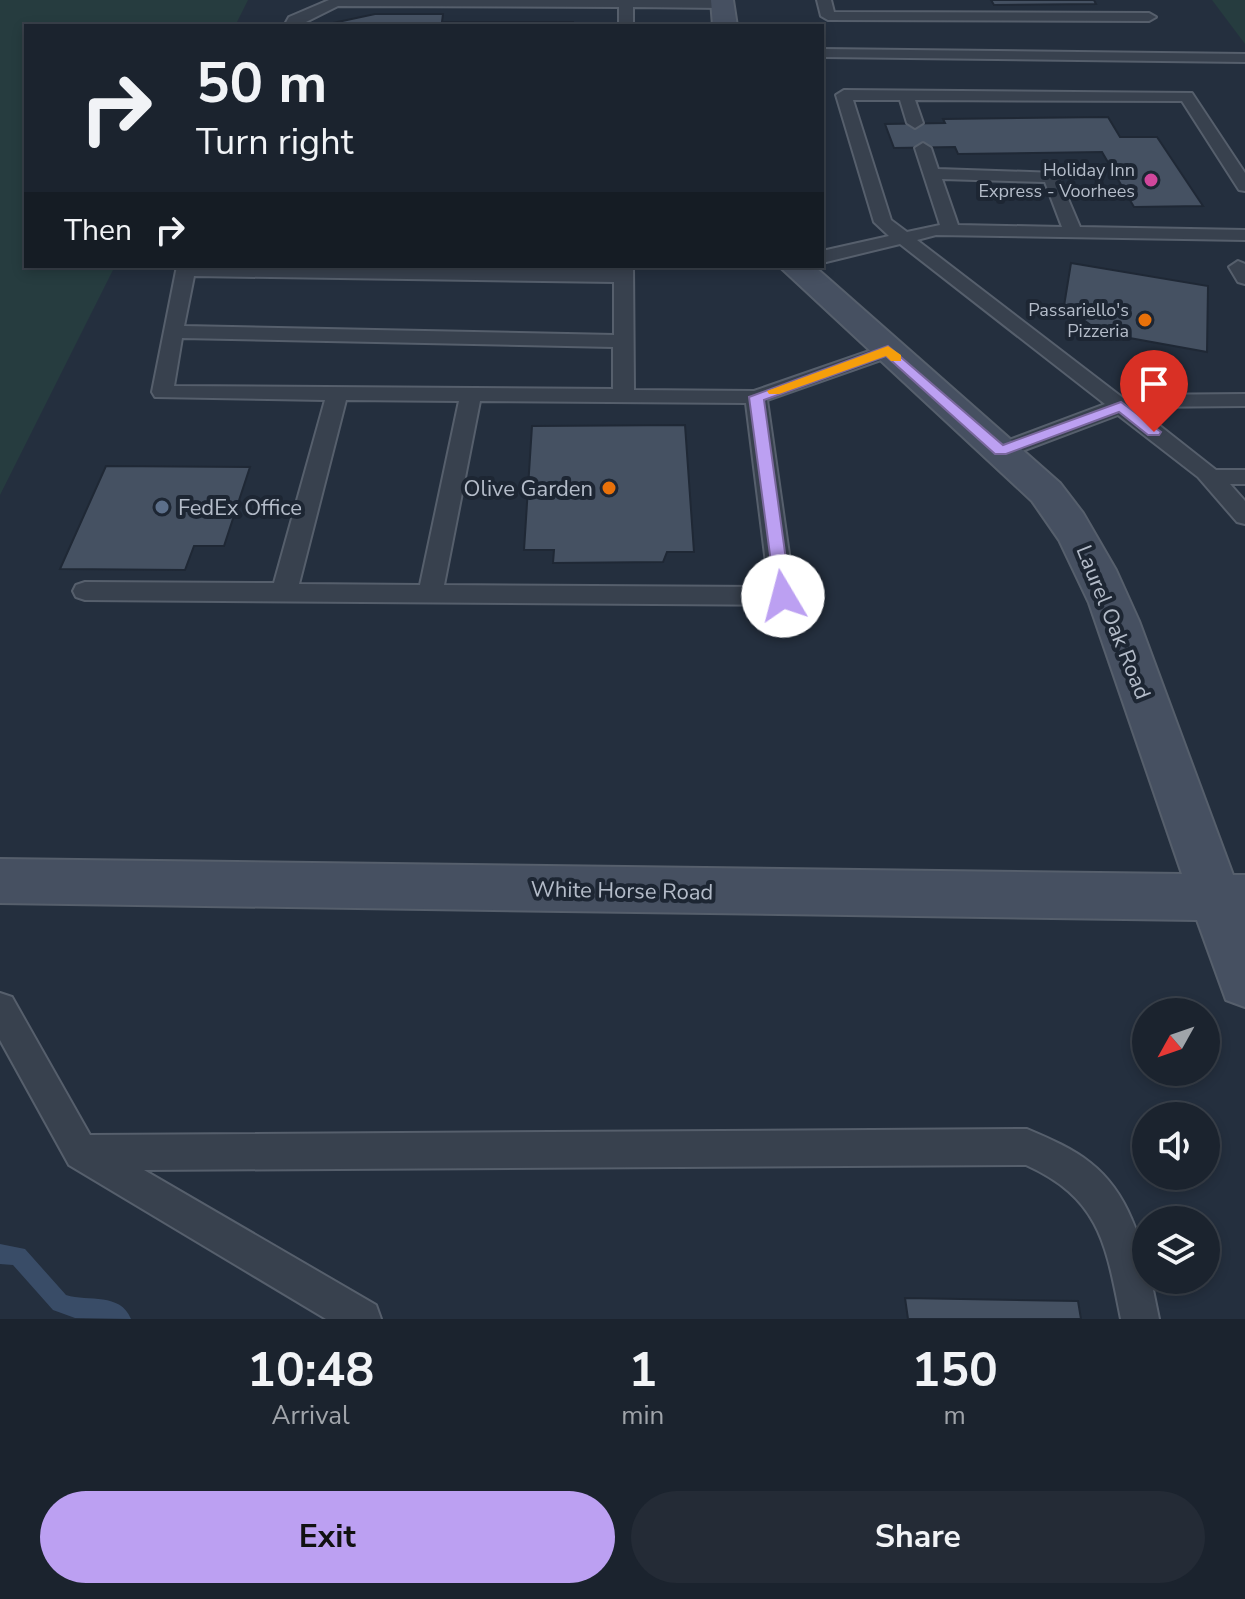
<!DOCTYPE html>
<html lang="en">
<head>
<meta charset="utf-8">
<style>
  :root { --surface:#1b232e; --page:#242b36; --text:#f1f3f6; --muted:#a0a4aa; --line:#39404a; --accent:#bca0f2 }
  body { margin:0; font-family:"Nunito Sans",sans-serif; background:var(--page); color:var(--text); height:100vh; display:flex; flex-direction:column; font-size:30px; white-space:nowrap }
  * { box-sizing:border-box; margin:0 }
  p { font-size:26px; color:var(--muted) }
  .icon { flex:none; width:44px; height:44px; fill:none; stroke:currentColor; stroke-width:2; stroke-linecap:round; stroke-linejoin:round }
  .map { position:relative; height:1319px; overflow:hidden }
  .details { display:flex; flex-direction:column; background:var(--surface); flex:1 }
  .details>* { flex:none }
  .banner { position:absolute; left:24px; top:24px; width:800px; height:244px; border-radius:0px; box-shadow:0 4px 12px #0003,0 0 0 2px var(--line); background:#1b232e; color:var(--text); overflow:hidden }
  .needle { width:52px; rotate:230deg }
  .tools { position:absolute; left:1132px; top:998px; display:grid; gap:16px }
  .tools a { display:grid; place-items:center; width:88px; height:88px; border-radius:50%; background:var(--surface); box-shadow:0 4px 12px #0003,0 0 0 2px var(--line); font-size:40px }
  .pin { position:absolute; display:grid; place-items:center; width:68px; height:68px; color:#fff; margin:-82px -34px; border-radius:50% 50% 50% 0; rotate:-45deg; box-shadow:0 0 8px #0007 }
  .pin .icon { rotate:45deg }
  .me { position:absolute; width:88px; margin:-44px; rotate:352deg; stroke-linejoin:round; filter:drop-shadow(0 0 6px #0008) }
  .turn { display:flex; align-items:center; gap:28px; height:168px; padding:0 40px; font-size:36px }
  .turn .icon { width:104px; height:104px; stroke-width:2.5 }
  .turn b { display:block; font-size:56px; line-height:68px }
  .then { display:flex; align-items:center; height:76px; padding:0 40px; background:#0003; gap:16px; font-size:30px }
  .eta { display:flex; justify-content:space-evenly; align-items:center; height:136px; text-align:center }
  .eta b { font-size:48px; font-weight:700; line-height:56px }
  .action { display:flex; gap:16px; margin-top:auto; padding:16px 40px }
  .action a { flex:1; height:92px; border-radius:48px; background:var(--accent); color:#111; font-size:32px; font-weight:700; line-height:92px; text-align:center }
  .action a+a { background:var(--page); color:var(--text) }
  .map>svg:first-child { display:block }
</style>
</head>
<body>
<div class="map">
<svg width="1245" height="1319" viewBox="0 0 1245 1319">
  <rect width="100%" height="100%" fill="#242f3e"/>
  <g fill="#263c3f">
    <path d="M0 0H248L235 26H26V266H115L0 495Z"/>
    <path d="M1212 0H1245V44Z"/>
  </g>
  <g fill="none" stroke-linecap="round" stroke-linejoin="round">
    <path fill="#394c67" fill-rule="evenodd" d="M0 1244 25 1249 66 1295C89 1302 120 1292 131 1319L75 1318 53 1310 13 1265 0 1264Z"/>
  </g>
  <g fill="#455162" stroke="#1f2835" stroke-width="2">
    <path d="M991 0H1094L1096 4 994 5Z"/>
    <path d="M375 14H443L442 22H573V26H319Z"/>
    <path d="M1108 117 1120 137H1157L1203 206 1134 207 1102 152 958 154 955 147 894 148 885 124 945 123 943 119Z"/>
    <path d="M1071 263 1208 286 1207 352 1102 333 1064 306Z"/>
    <path d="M685 425 694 552H667L663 562 553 563 554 550H524L532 426Z"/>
    <path d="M106 466 250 467 224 546H194L185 570 60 569Z"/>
    <path d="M905 1298 1078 1301 1081 1319H908Z"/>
  </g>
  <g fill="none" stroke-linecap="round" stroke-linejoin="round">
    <g stroke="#565f6c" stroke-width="4">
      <g id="lane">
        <path d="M329 0H723L730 4 723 8 633 7V26H619V7L338 6 298 26H284L289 17Z"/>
        <path d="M817 0H831L834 12 1149 13 1156 17 1149 21 828 20 821 16Z"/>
        <path d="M822 49 1245 54V62L822 57Z"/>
        <path d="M844 90 1192 93 1245 173V191L1239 190 1182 101 915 100 923 123 915 128 907 123 900 100H853L891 220 907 232 940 225 915 148 923 143 931 148 938 169 1057 173 1080 227 1245 230V240L936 235 917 240 1123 398 1134 395 1245 394V406L1136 407 1216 470H1245V484H1230L1245 501V524L1237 522 1198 477 1118 415 1009 456H993L990 451 993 446 1105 404 900 244 822 263V251L889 236 874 222 836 95ZM942 179 1045 182 1062 227 958 225Z"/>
        <path d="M1238 261 1245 264V284L1238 282 1229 267Z"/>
        <path d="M177 266 615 270V266H633L634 390 754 391 881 347 888 345 898 351 895 355 767 400 795 596 792 602 783 605 85 600 76 597 73 591 76 585 85 582 274 583 325 400 155 397 152 392ZM194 276 614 282V335L184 326ZM182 338 613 347V389L174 386ZM346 400 459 401 420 585 299 584ZM480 401 746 403 769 587 444 585Z"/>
        <path d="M0 993 12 997 90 1135 1027 1129C1077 1150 1110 1167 1132 1220 1141 1240 1146 1258 1146 1280H1151L1159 1319H1121C1106 1245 1101 1199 1026 1165L144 1170 376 1305 381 1319H326L69 1165 0 1040Z"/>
      </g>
    </g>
    <g stroke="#565f6c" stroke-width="4">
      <g id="secondary">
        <path d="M711 0H733L737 26H713Z"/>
        <path d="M779 266H814L1060 483 1083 513 1116 570 1139 621 1233 875H1245V1007L1226 1000 1197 920 0 903V859L1182 874 1089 603 1059 540 1032 501Z"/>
      </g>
    </g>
    <use href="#lane" fill="#38414e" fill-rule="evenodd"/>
    <use href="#secondary" fill="#465061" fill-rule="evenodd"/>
  </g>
  <path fill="#bca0f2" stroke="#7a689d" stroke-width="2" d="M888 346 1003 445 1121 402 1161 432 1159 435H1148L1119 412 1006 454H995L886 356 764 400 791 596 783 602 776 600 749 397Z"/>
  <path fill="#f59e0b" d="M888 346 901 355V361H891L886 356 779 394H769L767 391Z"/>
  <circle fill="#d1479c" stroke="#1d2633" stroke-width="3" cx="1151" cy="180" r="8"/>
  <g fill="#e8710a" stroke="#1d2633" stroke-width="3">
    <circle cx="1145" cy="320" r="8"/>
    <circle cx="609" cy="488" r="8"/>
  </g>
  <circle fill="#5c6f8a" stroke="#1d2633" stroke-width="3" cx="162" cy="507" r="8"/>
  <g text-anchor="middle" stroke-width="8" stroke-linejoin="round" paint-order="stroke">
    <g font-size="18" fill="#b4bcc9" stroke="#1d2633" text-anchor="end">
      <text x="1135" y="176">Holiday Inn<tspan x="1135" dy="21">Express - Voorhees</tspan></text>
      <text x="1129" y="316">Passariello's<tspan x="1129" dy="21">Pizzeria</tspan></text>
    </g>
    <g font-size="22" fill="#b4bcc9" stroke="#1d2633" text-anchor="end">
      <text x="593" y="496">Olive Garden</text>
      <text x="178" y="515" text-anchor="start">FedEx Office</text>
    </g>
    <g font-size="22" fill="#b4bcc9" stroke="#1d2633">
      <text transform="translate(1114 622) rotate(68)" y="8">Laurel Oak Road</text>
      <text transform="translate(622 890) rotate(1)" y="8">White Horse Road</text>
    </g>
  </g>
</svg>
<div class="tools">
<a><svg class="needle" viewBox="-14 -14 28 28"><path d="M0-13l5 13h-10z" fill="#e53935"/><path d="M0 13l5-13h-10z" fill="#a0a4aa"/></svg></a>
<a><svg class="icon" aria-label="sound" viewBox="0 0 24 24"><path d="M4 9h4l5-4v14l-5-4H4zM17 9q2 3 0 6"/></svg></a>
<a><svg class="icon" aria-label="layers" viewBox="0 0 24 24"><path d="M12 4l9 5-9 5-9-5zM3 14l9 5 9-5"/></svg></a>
</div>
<div class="pin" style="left:1154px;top:432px;background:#d93025"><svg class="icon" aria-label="arrive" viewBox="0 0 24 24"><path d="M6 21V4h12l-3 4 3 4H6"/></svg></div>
<svg class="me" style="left:783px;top:596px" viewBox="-20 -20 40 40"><circle r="19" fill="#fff"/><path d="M0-13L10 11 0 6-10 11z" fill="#bca0f2"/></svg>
<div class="banner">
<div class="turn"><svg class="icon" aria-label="right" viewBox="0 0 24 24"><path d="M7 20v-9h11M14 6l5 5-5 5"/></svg><div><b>50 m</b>Turn right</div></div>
<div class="then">Then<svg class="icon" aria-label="right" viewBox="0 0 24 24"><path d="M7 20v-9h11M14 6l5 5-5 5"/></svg></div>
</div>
</div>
<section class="details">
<div class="eta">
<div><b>10:48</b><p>Arrival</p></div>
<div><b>1</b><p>min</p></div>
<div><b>150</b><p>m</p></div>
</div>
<div class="action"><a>Exit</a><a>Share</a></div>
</section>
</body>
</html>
